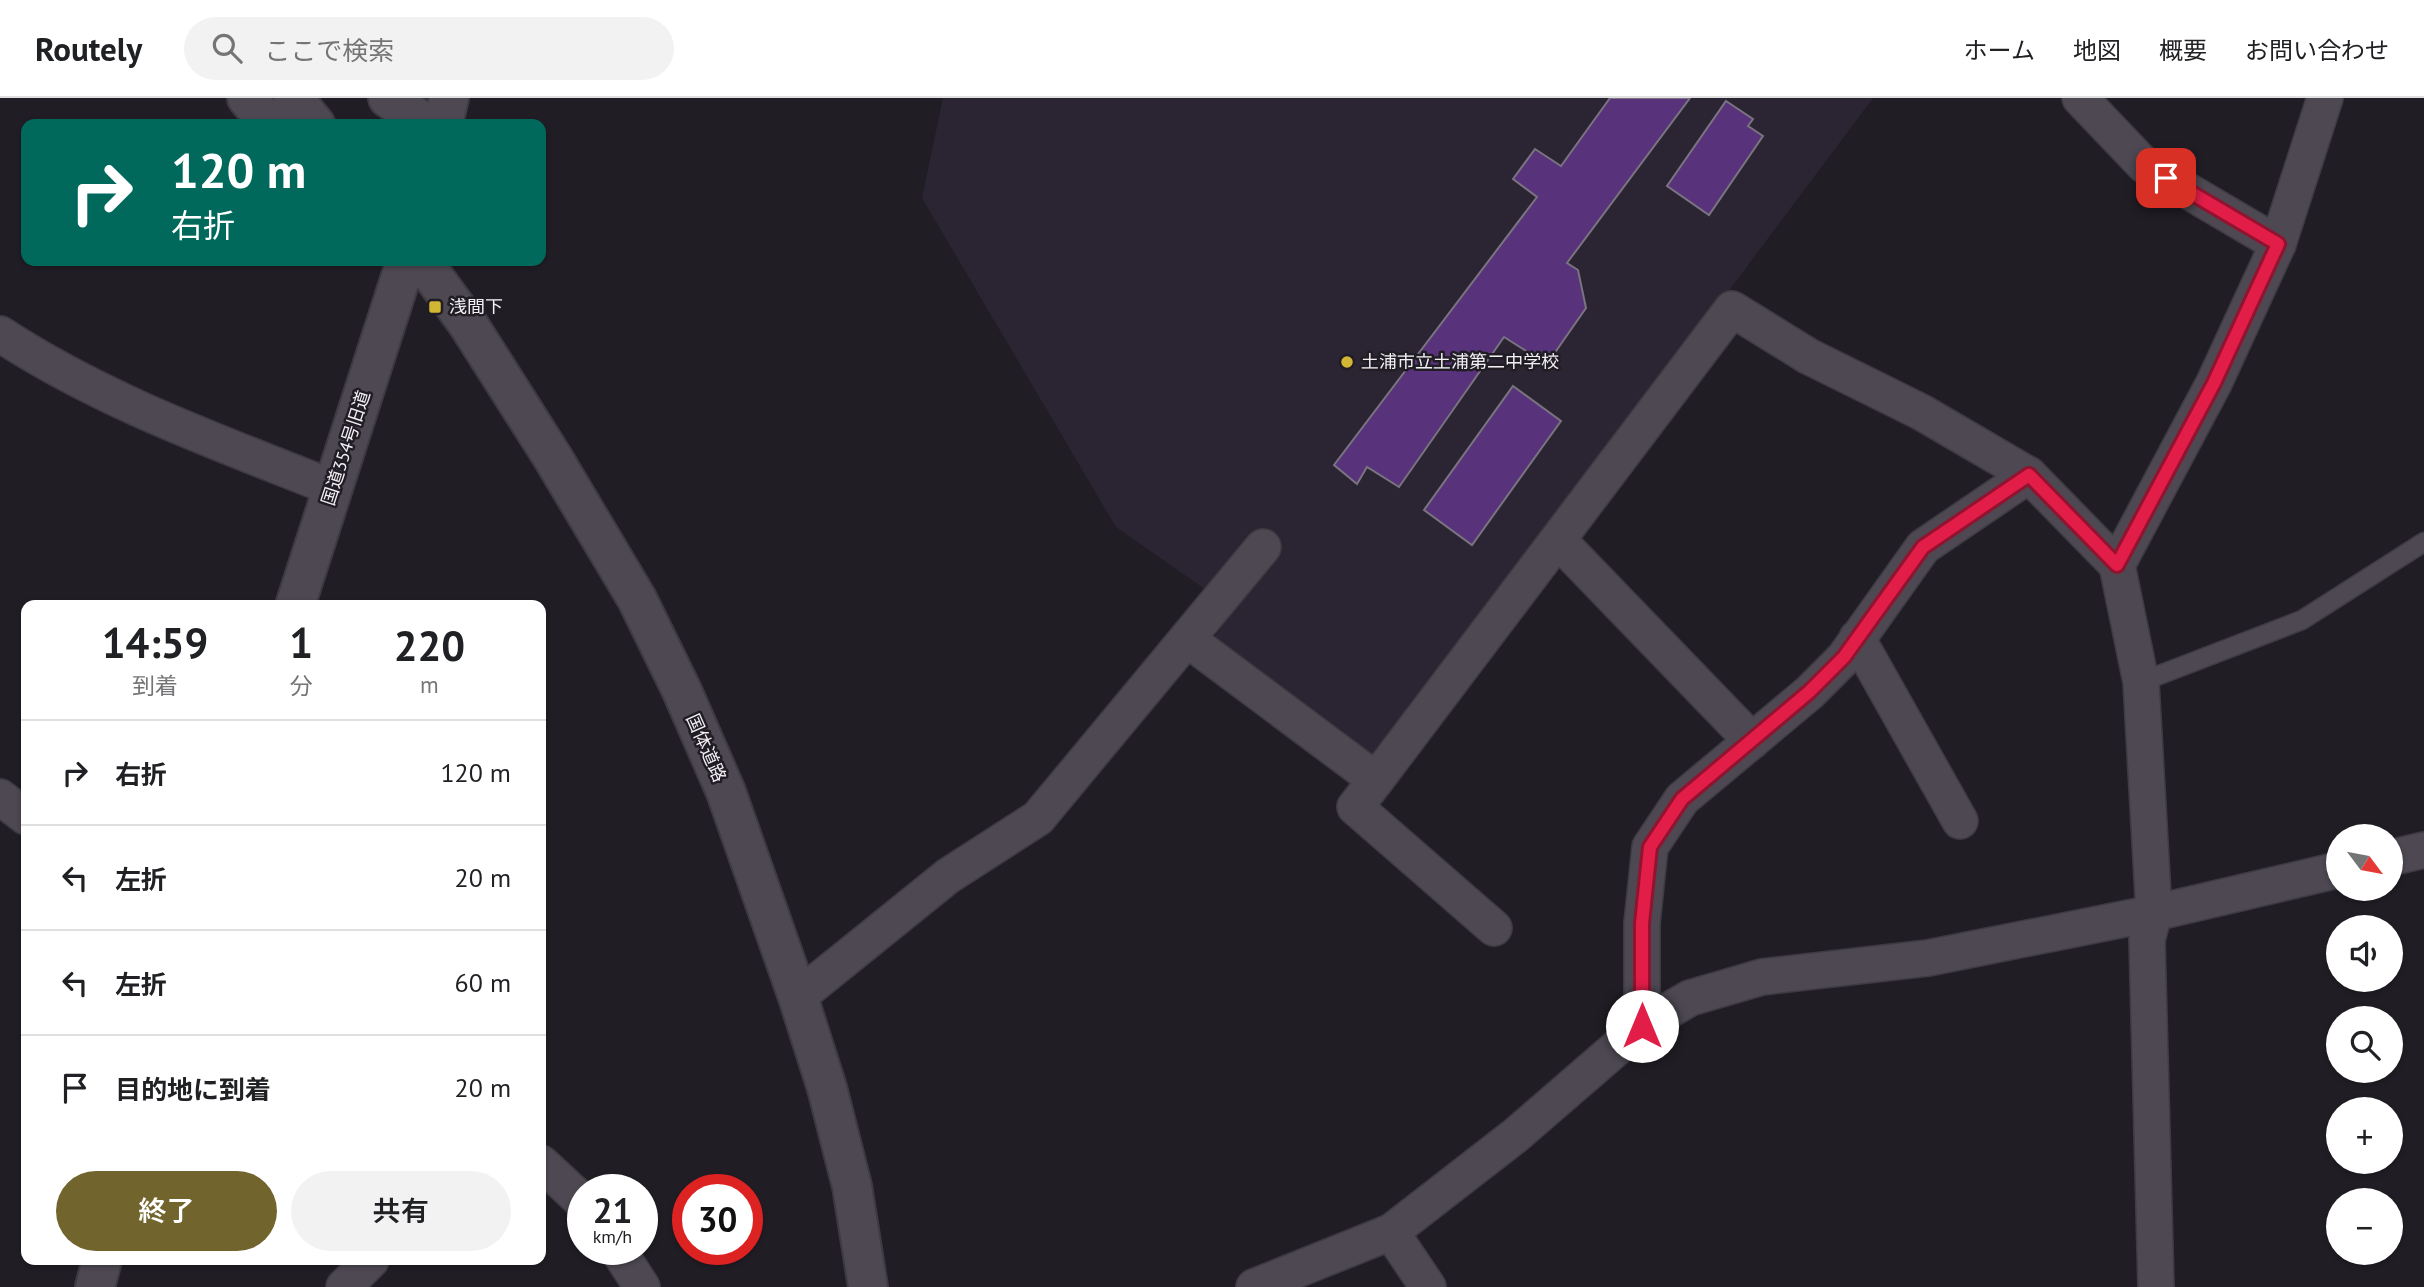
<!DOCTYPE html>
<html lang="ja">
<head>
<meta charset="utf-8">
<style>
  :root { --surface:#fff; --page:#f2f2f2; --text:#202124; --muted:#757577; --line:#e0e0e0; --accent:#71642c }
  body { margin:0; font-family:"PT Sans","Noto Sans JP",sans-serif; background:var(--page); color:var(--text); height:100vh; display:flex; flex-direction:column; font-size:26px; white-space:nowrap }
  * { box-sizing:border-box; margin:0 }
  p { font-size:23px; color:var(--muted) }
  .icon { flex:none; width:38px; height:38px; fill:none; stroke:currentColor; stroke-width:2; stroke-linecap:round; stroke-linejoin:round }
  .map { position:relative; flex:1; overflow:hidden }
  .sheet { position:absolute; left:21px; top:502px; width:525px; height:665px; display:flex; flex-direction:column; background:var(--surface); border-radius:14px; box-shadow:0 2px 5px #0004 }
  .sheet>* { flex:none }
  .hud { position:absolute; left:21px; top:21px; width:525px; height:147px; border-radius:14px; box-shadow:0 2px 5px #0004; background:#00695c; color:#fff; overflow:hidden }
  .needle { width:46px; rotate:122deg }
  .fabs { position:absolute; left:2326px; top:726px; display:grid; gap:14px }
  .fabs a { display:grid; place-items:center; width:77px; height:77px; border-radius:50%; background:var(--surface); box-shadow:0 2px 5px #0004; font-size:35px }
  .speed { position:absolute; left:567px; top:1076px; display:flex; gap:14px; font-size:35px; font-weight:700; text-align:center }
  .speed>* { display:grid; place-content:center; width:91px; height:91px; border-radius:50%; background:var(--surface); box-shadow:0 2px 5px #0004; line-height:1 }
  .speed small { font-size:18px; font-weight:400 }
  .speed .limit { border:10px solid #d22; background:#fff; color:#111 }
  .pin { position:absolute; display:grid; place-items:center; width:60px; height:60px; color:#fff; margin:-30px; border-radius:14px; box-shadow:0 4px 10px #0006 }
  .me { position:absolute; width:77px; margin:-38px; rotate:0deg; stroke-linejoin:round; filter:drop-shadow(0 0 5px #0008) }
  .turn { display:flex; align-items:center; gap:24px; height:147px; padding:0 35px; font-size:32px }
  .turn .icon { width:91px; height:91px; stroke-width:2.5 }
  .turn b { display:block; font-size:49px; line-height:60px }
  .eta { display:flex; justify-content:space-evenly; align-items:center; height:119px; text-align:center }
  .eta b { font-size:42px; font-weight:600; line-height:49px }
  .cta { display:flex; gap:14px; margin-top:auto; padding:14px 35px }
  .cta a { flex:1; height:80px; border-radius:42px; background:var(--accent); color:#fff; font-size:28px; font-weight:600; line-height:80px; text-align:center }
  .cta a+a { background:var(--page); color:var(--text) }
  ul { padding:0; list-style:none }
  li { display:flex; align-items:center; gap:21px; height:105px; padding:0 35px; border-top:2px solid var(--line) }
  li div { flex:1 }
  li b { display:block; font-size:26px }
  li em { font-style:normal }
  header { display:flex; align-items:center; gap:42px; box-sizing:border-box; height:98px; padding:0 35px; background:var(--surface); border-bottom:2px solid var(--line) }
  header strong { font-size:33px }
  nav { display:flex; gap:38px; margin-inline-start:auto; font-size:24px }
  .search { width:490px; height:63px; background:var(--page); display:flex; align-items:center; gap:18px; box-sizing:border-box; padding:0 24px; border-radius:38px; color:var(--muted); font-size:26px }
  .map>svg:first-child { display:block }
</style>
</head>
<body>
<header>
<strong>Routely</strong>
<div class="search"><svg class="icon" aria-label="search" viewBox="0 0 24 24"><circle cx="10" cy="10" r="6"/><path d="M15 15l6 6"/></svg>ここで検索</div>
<nav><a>ホーム</a><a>地図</a><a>概要</a><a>お問い合わせ</a></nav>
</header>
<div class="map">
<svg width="2424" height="1189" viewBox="0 0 2424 1189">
  <rect width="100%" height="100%" fill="#211d25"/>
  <path fill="#2b2533" d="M943 0H1873L1398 635 1380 655 1361 657 1214 540 1275 449 1212 496 1116 429 922 100Z"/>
  <g fill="#58337c" stroke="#79747f" stroke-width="2">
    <path d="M1610 0H1690L1567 165 1578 172 1586 210 1547 266 1504 239 1399 389 1367 369 1357 386 1334 367 1537 99 1513 81 1535 51 1561 68Z"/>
    <path d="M1726 3 1753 21 1748 28 1763 38 1709 117 1667 88Z"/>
    <path d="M1513 288 1561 323 1472 447 1424 412Z"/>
  </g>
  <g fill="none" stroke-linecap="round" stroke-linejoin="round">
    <g stroke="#3d3a41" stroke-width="21">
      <path id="service" d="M2141 584 2302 522 2424 444"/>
    </g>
    <g stroke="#3d3a41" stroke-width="38">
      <g id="minor">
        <path d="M2080 0 2144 67 2278 146"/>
        <path d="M0 236C104 304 218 344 333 390"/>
        <path d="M1558 442 1752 643"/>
        <path d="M1857 540 1960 723"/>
        <path d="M1187 541 1376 682 1732 211 1808 258 1921 314 2029 377 2117 467"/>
        <path d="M1376 682 1355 709 1494 830"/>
        <path d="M0 699 26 719"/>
        <path d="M2390 760 2424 752"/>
        <path d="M798 899 948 778 1038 720 1263 449"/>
        <path d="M1642 928V825L1650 749 1682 701 1809 595 1844 560 1923 449 2029 377"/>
        <path d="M541 1065 583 1104"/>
        <path d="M1391 1134 1428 1189"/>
        <path d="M618 1152 642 1189"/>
        <path d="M344 1189 371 1162"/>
        <path d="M1254 1189 1391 1134 1516 1037 1642 928 1690 900 1762 879 1928 860 2154 815 2338 772"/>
        <path d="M2156 1189 2147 842 2154 815 2141 584 2117 467 2214 285 2278 146 2325 0"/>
      </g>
    </g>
    <g stroke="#3d3a41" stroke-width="42">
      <g id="tertiary">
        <path d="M247 0 269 26"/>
        <path d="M293 0 315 26"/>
        <path d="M388 0 426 26"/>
        <path d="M443 26 449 0"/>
        <path d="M422 163 468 226 553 360 637 501 682 593 726 694 798 899 827 990 852 1088 868 1189"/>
        <path d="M295 508 406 163"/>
        <path d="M95 1189 102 1162"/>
      </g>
    </g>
    <use href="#service" stroke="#4d4852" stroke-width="18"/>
    <use href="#minor" stroke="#4d4852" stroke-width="35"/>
    <use href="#tertiary" stroke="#4d4852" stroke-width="38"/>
  </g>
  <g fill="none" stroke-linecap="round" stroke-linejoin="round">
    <g stroke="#92132f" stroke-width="18">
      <path id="route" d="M1642 928V825L1650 749 1682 701 1809 594 1844 559 1923 449 2029 377 2117 467 2214 285 2278 146 2166 80"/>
    </g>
    <use href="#route" stroke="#e11d48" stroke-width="12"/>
  </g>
  <g fill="#d4b635" stroke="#211d25" stroke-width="2.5">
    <rect x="428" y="202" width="14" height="14" rx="3.5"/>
    <circle cx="1347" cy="264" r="7"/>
  </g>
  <g text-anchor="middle" stroke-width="5" stroke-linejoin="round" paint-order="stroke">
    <g font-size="18" fill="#f2f0f5" stroke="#211d25" text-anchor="start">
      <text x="449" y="215">浅間下</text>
      <text x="1361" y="270">土浦市立土浦第二中学校</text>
    </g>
    <g font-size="18" fill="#f2f0f5" stroke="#211d25">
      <text transform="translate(346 350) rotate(-72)" y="6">国道354号旧道</text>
      <text transform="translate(706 650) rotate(66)" y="6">国体道路</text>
    </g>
  </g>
</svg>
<div class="fabs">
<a><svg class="needle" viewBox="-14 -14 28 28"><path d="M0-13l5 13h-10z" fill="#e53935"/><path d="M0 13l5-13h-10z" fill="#757577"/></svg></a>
<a><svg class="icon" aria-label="sound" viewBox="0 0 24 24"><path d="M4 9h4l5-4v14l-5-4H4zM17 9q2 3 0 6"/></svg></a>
<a><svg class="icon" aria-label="search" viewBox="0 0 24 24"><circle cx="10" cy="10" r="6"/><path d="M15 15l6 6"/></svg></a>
<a>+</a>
<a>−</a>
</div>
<div class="speed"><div>21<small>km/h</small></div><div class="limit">30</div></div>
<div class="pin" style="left:2166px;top:80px;background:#d93025"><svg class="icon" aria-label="arrive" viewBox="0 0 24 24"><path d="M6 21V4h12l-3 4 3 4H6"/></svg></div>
<svg class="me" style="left:1642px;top:928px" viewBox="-20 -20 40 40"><circle r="19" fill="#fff"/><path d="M0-13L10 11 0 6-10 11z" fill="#e11d48"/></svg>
<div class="hud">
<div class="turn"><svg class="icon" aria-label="right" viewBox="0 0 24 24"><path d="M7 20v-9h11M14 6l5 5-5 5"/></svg><div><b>120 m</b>右折</div></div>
</div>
<section class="sheet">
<div class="eta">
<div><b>14:59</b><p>到着</p></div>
<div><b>1</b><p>分</p></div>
<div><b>220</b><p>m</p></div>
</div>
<ul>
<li><svg class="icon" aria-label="right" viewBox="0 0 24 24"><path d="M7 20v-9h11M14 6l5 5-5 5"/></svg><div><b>右折</b></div><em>120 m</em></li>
<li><svg class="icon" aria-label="left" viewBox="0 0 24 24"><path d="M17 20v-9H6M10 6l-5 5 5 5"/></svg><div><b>左折</b></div><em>20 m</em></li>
<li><svg class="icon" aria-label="left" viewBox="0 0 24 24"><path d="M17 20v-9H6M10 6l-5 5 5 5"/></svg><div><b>左折</b></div><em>60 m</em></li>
<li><svg class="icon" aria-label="arrive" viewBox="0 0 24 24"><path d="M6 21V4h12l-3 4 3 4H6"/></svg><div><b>目的地に到着</b></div><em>20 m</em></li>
</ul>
<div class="cta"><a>終了</a><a>共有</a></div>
</section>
</div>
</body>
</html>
